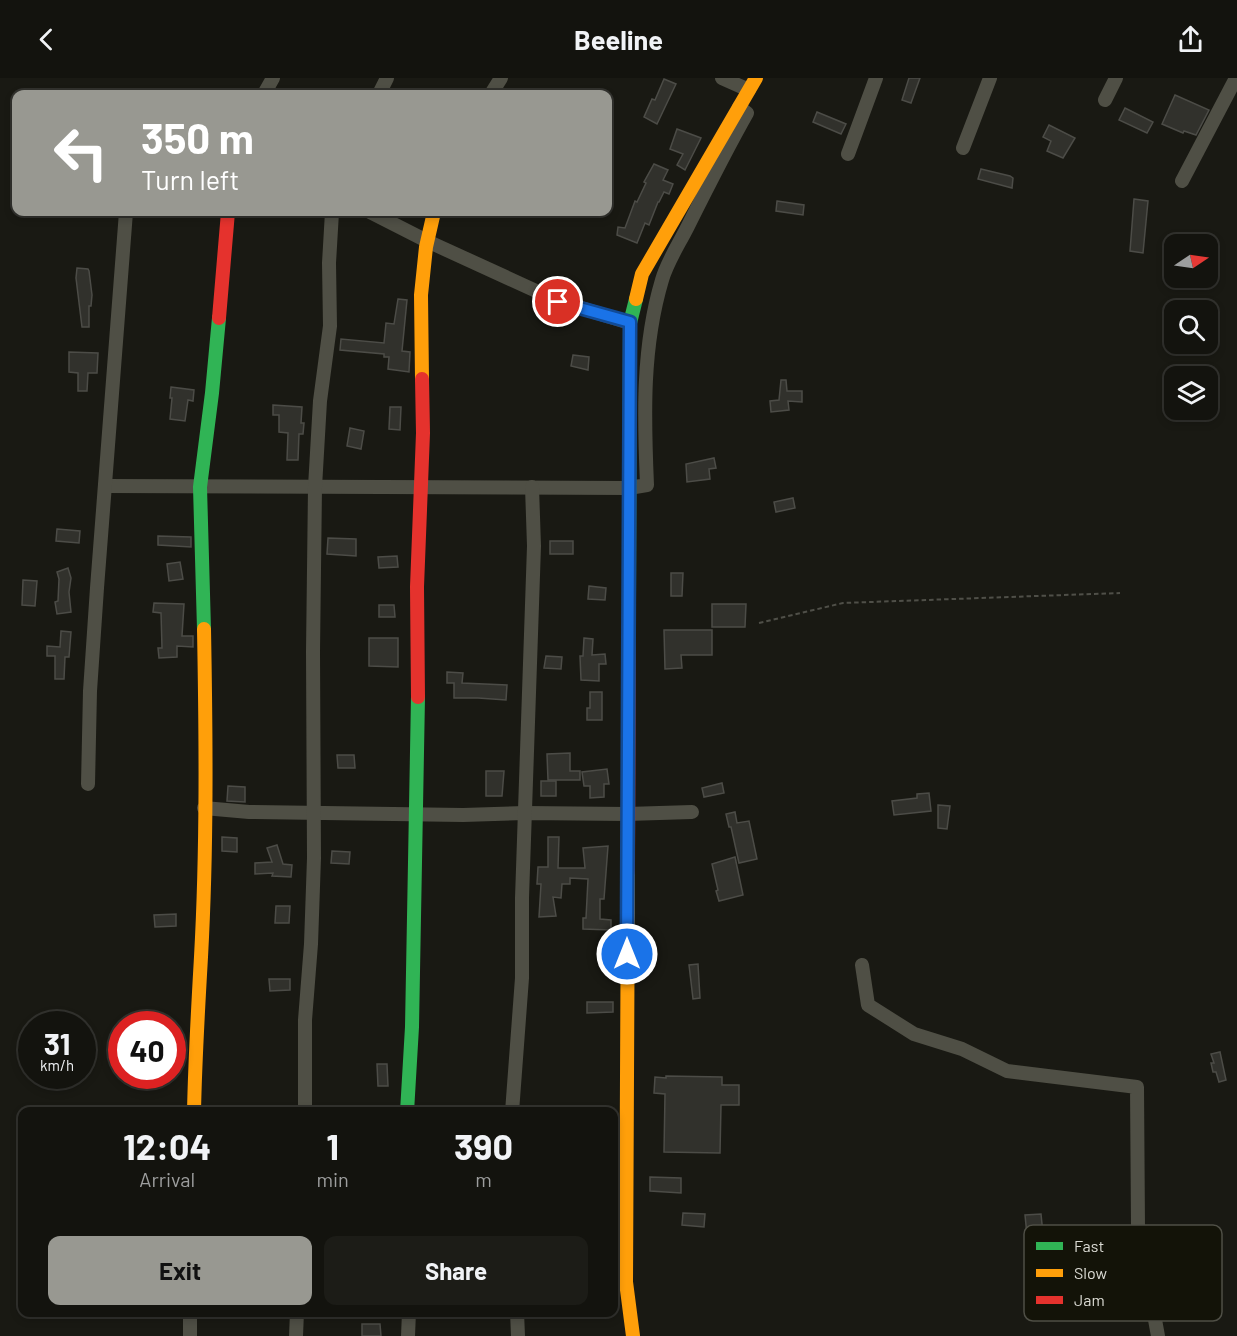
<!DOCTYPE html>
<html lang="en">
<head>
<meta charset="utf-8">
<style>
  :root { --surface:#13130e; --page:#1c1c17; --text:#f1f3f6; --muted:#9d9e9e; --line:#32322e; --accent:#989891 }
  body { margin:0; font-family:Barlow,sans-serif; background:var(--page); color:var(--text); height:100vh; display:flex; flex-direction:column; font-size:22px; white-space:nowrap }
  * { box-sizing:border-box; margin:0 }
  p { font-size:20px; color:var(--muted) }
  .icon { flex:none; width:33px; height:33px; fill:none; stroke:currentColor; stroke-width:2; stroke-linecap:round; stroke-linejoin:round }
  .map { position:relative; flex:1; overflow:hidden }
  .details { position:absolute; left:18px; top:1029px; width:600px; height:210px; display:flex; flex-direction:column; background:var(--surface); border-radius:12px; box-shadow:0 3px 9px #0003,0 0 0 2px var(--line) }
  .details>* { flex:none }
  .top-card { position:absolute; left:12px; top:12px; width:600px; height:126px; border-radius:12px; box-shadow:0 3px 9px #0003,0 0 0 2px var(--line); background:#989891; color:#fff; overflow:hidden }
  .needle { width:39px; rotate:77deg }
  .controls { position:absolute; left:1164px; top:156px; display:grid; gap:12px }
  .controls a { display:grid; place-items:center; width:54px; height:54px; border-radius:12px; background:var(--surface); box-shadow:0 3px 9px #0003,0 0 0 2px var(--line); font-size:30px }
  .speed { position:absolute; left:18px; top:933px; display:flex; gap:12px; font-size:30px; font-weight:700; text-align:center }
  .speed>* { display:grid; place-content:center; width:78px; height:78px; border-radius:50%; background:var(--surface); box-shadow:0 3px 9px #0003,0 0 0 2px var(--line); line-height:1 }
  .speed small { font-size:15px; font-weight:400 }
  .speed .limit { border:9px solid #d22; background:#fff; color:#111 }
  .pin { position:absolute; display:grid; place-items:center; width:51px; height:51px; color:#fff; margin:-26px; border:3px solid #fff; border-radius:50%; box-shadow:0 2px 6px #0007 }
  .me { position:absolute; width:66px; margin:-33px; rotate:0deg; stroke-linejoin:round; filter:drop-shadow(0 0 4px #0008) }
  .turn { display:flex; align-items:center; gap:21px; height:126px; padding:0 30px; font-size:27px }
  .turn .icon { width:78px; height:78px; stroke-width:2.5 }
  .turn b { display:block; font-size:42px; line-height:51px }
  .eta { display:flex; justify-content:space-evenly; align-items:center; height:102px; text-align:center }
  .eta b { font-size:36px; font-weight:700; line-height:42px }
  .button { display:flex; gap:12px; margin-top:auto; padding:12px 30px }
  .button a { flex:1; height:69px; border-radius:12px; background:var(--accent); color:#111; font-size:24px; font-weight:700; line-height:69px; text-align:center }
  .button a+a { background:var(--page); color:var(--text) }
  header { display:flex; justify-content:space-between; align-items:center; height:78px; padding:0 30px; background:var(--surface); font-size:27px; font-weight:700 }
  .map>svg:first-child { display:block }
</style>
</head>
<body>
<header><svg class="icon" aria-label="back" viewBox="0 0 24 24"><path d="M15 5l-7 7 7 7"/></svg>Beeline<svg class="icon" aria-label="share" viewBox="0 0 24 24"><path d="M12 15V3M7 8l5-5 5 5M5 13v7h14v-7"/></svg></header>
<div class="map">
<svg width="1237" height="1258" viewBox="0 0 1237 1258">
  <rect width="100%" height="100%" fill="#191913"/>
  <g fill="#31312c" stroke="#4c4c47" stroke-width="1.5">
    <path d="M909 0H920L911 25 902 22Z"/>
    <path d="M664 1 676 6 657 46 644 39 652 21 655 22Z"/>
    <path d="M1175 17 1209 32 1196 57 1184 53 1183 55 1162 46Z"/>
    <path d="M1125 30 1153 44 1147 55 1119 42Z"/>
    <path d="M817 34 846 46 841 56 813 44Z"/>
    <path d="M1049 47 1075 60 1063 80 1047 73 1051 63 1043 59Z"/>
    <path d="M677 51 701 60 685 92 677 87 683 76 670 71Z"/>
    <path d="M654 86 668 92 663 102 673 106 669 116 664 114 659 124H658L649 147 645 145 637 165 617 157 618 149 625 150 635 123 637 124 646 105 644 104Z"/>
    <path d="M981 91 1010 98 1013 100 1012 110 978 101Z"/>
    <path d="M1134 121 1148 123 1143 175 1130 173Z"/>
    <path d="M777 123 804 127 803 137 776 133Z"/>
    <path d="M77 190 88 191 89 193 92 217 91 228H89V249H82L76 200Z"/>
    <path d="M398 221 407 222 402 273 410 274 409 294 388 291 389 279H384V276L340 272 341 261 384 265 386 245 394 246Z"/>
    <path d="M69 274 98 275 97 295H88L87 313H78V295L69 294Z"/>
    <path d="M573 277 589 279 588 292 571 288Z"/>
    <path d="M781 302H786L787 313H802V324L788 323 789 332 771 334 770 323 779 322Z"/>
    <path d="M171 309 194 312 193 323 188 322 185 343 170 341 172 320H170Z"/>
    <path d="M273 327 302 329 301 345H304L303 356H299L298 382H287L288 355 279 354V337H273Z"/>
    <path d="M390 329H401L400 352 389 351Z"/>
    <path d="M350 350 364 353 361 371 347 368Z"/>
    <path d="M714 380 716 390 709 391 710 401 687 404 686 386Z"/>
    <path d="M793 420 795 430 776 434 774 424Z"/>
    <path d="M57 451 80 453 79 465 56 463Z"/>
    <path d="M158 458 191 459V469L158 467Z"/>
    <path d="M328 460 356 461V478L327 476Z"/>
    <rect x="550" y="463" width="23" height="13"/>
    <path d="M397 478 398 489 379 490 378 479Z"/>
    <path d="M180 484 183 501 169 503 167 486Z"/>
    <path d="M68 490 71 500 69 514 71 534 57 536 55 524 58 523 59 501 57 494Z"/>
    <path d="M671 495H683L682 518H671Z"/>
    <path d="M23 502 37 503 35 528 22 527Z"/>
    <path d="M589 508 606 510 605 522 588 521Z"/>
    <path d="M154 525 184 526 182 558H193V569L177 568V579L159 580 158 570H162L161 535 153 534Z"/>
    <path d="M712 526H746L745 549H712Z"/>
    <path d="M379 527H394L395 539H379Z"/>
    <path d="M664 552H712V577H681L682 590 665 591Z"/>
    <path d="M61 553 71 554 69 579H65L64 601H55V578H47V568L60 569Z"/>
    <path d="M369 560H398V589L369 588Z"/>
    <path d="M584 560 593 561 592 577 605 576 606 586H599V603L581 602 580 578H583Z"/>
    <path d="M546 578 562 579 561 591 544 590Z"/>
    <path d="M447 594 463 595 462 605 507 607 506 622 478 620H454V605H447Z"/>
    <path d="M590 614H602V642H587V630H590Z"/>
    <path d="M570 675V693H580V702H548L547 676Z"/>
    <path d="M337 677H354L355 690H338Z"/>
    <path d="M607 691 609 706H604V719L590 720V708H584L582 694Z"/>
    <path d="M486 693H504L502 718H486Z"/>
    <rect x="541" y="703" width="15" height="15"/>
    <path d="M722 705 724 715 704 719 702 710Z"/>
    <path d="M228 708 245 709V724L227 723Z"/>
    <path d="M929 715 931 733 894 737 892 723 917 720V716Z"/>
    <path d="M938 727 950 728 947 751 938 750Z"/>
    <path d="M735 734 737 745 749 743 757 781 739 785 731 749H729L726 736Z"/>
    <path d="M222 759 237 760V774L222 773Z"/>
    <path d="M548 759H559L558 790H585L583 770 608 768 604 821H600V841L611 842V852L583 851V840H586L588 801 570 800V806H562L561 820 553 819 556 838 539 839 541 806H537L538 789H548Z"/>
    <path d="M277 767 283 786 292 787 291 799 272 798 273 795 255 796V785L272 784 267 770Z"/>
    <path d="M332 773 350 774 349 786 331 785Z"/>
    <path d="M735 779 743 817 719 823 716 813 718 812 712 786Z"/>
    <path d="M276 828H290L289 845H275Z"/>
    <path d="M176 836V848L155 849 154 837Z"/>
    <path d="M698 886 700 920 693 921 689 887Z"/>
    <path d="M269 901H290V912L270 913Z"/>
    <path d="M587 924H613V934L587 935Z"/>
    <path d="M1220 974 1226 1002 1219 1004 1216 994H1213L1211 985H1214L1211 976Z"/>
    <path d="M377 986H387L388 1008H378Z"/>
    <path d="M666 998 722 999V1007H739V1027H721L720 1075 664 1074 665 1016 654 1015 655 999 666 1000Z"/>
    <path d="M650 1099 681 1100V1115L650 1113Z"/>
    <path d="M683 1135 705 1136 704 1149 682 1147Z"/>
    <path d="M1041 1136 1043 1156 1027 1157 1025 1137Z"/>
    <path d="M362 1246H380L381 1258H362Z"/>
  </g>
  <g fill="none" stroke-linecap="round" stroke-linejoin="round">
    <path stroke="#4f4f48" stroke-width="2" stroke-dasharray="4.5 3" stroke-linecap="butt" d="M759 545 843 525 1120 515"/>
    <g stroke="#4f4f45" stroke-width="14">
      <path d="M722 0 749 12"/>
      <path d="M264 16 273 0"/>
      <path d="M379 16 387 0"/>
      <path d="M491 16 501 0"/>
      <path d="M1105 22 1116 0"/>
      <path d="M963 70 990 0"/>
      <path d="M848 76 876 0"/>
      <path d="M1182 103 1236 0"/>
      <path d="M370 134 427 163 558 223 630 245"/>
      <path d="M105 408 629 410 647 407C644 338 642 269 662 202 667 184 679 166 688 148 707 110 726 72 747 35L739 29"/>
      <path d="M88 706 90 613 97 510 126 134"/>
      <path d="M204 730 249 734 463 737 525 735 627 736 692 734"/>
      <path d="M862 887 868 927 914 956 962 971 1007 993 1137 1009 1138 1149 1158 1258"/>
      <path d="M305 1034V942L311 866 314 780 313 574 315 409 320 323 330 248 329 185 332 134"/>
      <path d="M512 1034 522 900V820L534 468 532 409"/>
      <path d="M517 1234 518 1258"/>
      <path d="M190 1258V1234"/>
      <path d="M296 1258 297 1234"/>
      <path d="M408 1258 409 1234"/>
    </g>
    <g stroke="#30b455" stroke-width="14">
      <path d="M629 525 630 245 636 221"/>
      <path d="M204 551 200 409 212 315 219 240"/>
      <path d="M407 1034 412 949 418 619"/>
    </g>
    <g stroke="#ff9f0a" stroke-width="14">
      <path d="M636 221 642 196 756 0"/>
      <path d="M422 301 421 217 426 169 434 134"/>
      <path d="M628 793 626 1204 633 1258"/>
      <path d="M194 1034C195 982 198 931 201 879 207 770 206 660 204 551"/>
    </g>
    <g stroke="#e5322d" stroke-width="14">
      <path d="M219 240 228 134"/>
      <path d="M418 619 417 509 423 355 422 301"/>
      <path d="M628 793 629 525"/>
    </g>
  </g>
  <g fill="none" stroke-linecap="round" stroke-linejoin="round">
    <g stroke="#114b97" stroke-width="15">
      <path id="route" d="M558 224 630 244 627 876"/>
    </g>
    <use href="#route" stroke="#1a73e8" stroke-width="10"/>
  </g>
  <rect x="1024" y="1147" width="198" height="96" rx="9" fill="#131308" stroke="#4f4f46" stroke-width="1.5"/>
  <rect x="1036" y="1164" width="27" height="8" fill="#30b455"/>
  <rect x="1036" y="1191" width="27" height="8" fill="#ff9f0a"/>
  <rect x="1036" y="1218" width="27" height="8" fill="#e5322d"/>
  <g font-size="16" fill="#dcdcd5">
    <text x="1074" y="1174">Fast</text>
    <text x="1074" y="1201">Slow</text>
    <text x="1074" y="1228">Jam</text>
  </g>
</svg>
<div class="controls">
<a><svg class="needle" viewBox="-14 -14 28 28"><path d="M0-13l5 13h-10z" fill="#e53935"/><path d="M0 13l5-13h-10z" fill="#9d9e9e"/></svg></a>
<a><svg class="icon" aria-label="search" viewBox="0 0 24 24"><circle cx="10" cy="10" r="6"/><path d="M15 15l6 6"/></svg></a>
<a><svg class="icon" aria-label="layers" viewBox="0 0 24 24"><path d="M12 4l9 5-9 5-9-5zM3 14l9 5 9-5"/></svg></a>
</div>
<div class="speed"><div>31<small>km/h</small></div><div class="limit">40</div></div>
<div class="pin" style="left:558px;top:224px;background:#d93025"><svg class="icon" aria-label="arrive" viewBox="0 0 24 24"><path d="M6 21V4h12l-3 4 3 4H6"/></svg></div>
<svg class="me" style="left:627px;top:876px" viewBox="-20 -20 40 40"><circle r="17" fill="#1a73e8" stroke="#fff" stroke-width="3"/><path d="M0-11L8 9 0 5-8 9z" fill="#fff"/></svg>
<div class="top-card">
<div class="turn"><svg class="icon" aria-label="left" viewBox="0 0 24 24"><path d="M17 20v-9H6M10 6l-5 5 5 5"/></svg><div><b>350 m</b>Turn left</div></div>
</div>
<section class="details">
<div class="eta">
<div><b>12:04</b><p>Arrival</p></div>
<div><b>1</b><p>min</p></div>
<div><b>390</b><p>m</p></div>
</div>
<div class="button"><a>Exit</a><a>Share</a></div>
</section>
</div>
</body>
</html>
